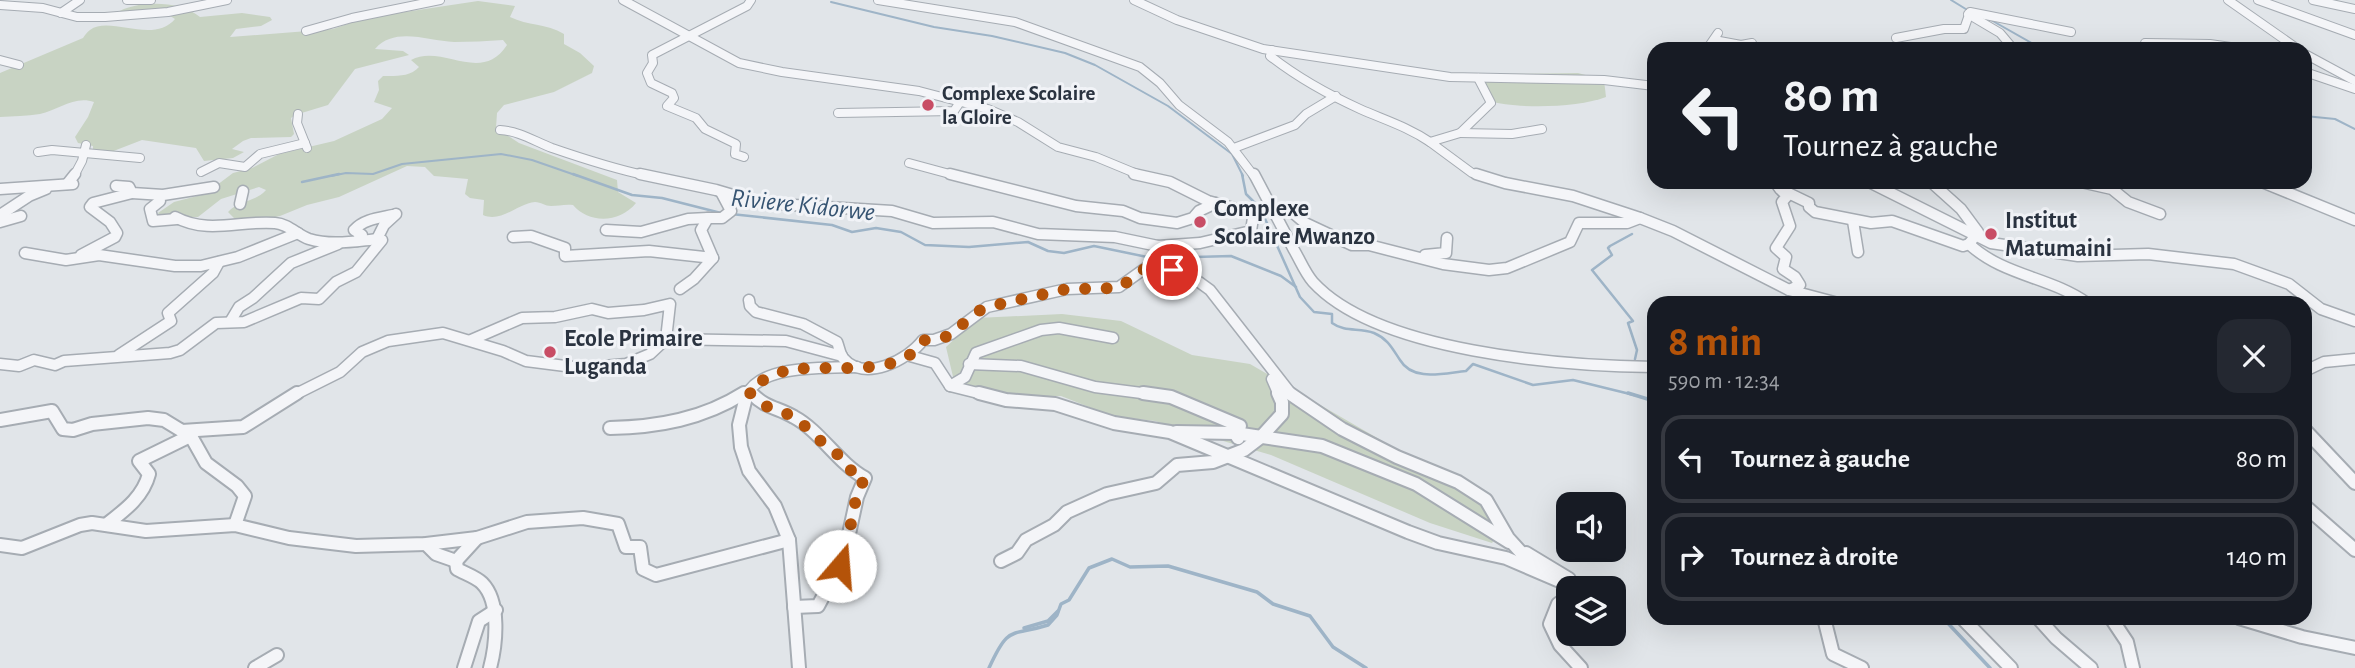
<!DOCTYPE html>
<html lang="fr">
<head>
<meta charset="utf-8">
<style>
  :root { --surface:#171b24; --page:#242831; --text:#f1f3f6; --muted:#9ea1a6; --line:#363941; --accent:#b45309 }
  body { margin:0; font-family:"Alegreya Sans",sans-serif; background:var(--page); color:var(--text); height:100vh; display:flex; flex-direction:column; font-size:26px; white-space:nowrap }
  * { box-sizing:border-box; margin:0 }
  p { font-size:23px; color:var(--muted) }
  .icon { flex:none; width:38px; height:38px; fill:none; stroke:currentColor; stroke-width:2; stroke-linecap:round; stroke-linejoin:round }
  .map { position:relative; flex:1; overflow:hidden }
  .side { position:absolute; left:1647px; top:296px; width:665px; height:329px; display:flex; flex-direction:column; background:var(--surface); border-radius:21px; box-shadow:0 7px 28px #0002 }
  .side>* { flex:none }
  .guide { position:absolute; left:1647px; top:42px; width:665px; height:147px; border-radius:21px; box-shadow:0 7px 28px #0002; background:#171b24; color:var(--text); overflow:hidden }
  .buttons { position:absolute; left:1556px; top:492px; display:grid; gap:14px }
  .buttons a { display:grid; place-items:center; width:70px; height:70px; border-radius:14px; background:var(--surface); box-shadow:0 7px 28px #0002; font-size:35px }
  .pin { position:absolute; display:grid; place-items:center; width:60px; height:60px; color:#fff; margin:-30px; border:4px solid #fff; border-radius:50%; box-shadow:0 2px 7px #0007 }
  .me { position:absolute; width:77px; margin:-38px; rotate:18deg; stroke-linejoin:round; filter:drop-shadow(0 0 5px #0008) }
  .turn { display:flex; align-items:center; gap:24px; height:147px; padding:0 21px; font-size:32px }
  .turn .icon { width:91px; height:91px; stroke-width:2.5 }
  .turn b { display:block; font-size:49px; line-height:60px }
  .round { display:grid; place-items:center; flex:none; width:74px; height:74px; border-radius:21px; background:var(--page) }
  .overview { display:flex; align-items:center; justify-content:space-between; height:119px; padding:0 21px }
  h1 { font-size:42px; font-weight:700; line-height:52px; color:var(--accent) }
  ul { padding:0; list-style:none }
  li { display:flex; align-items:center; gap:21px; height:88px; margin:0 14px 10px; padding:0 7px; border:4px solid var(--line); border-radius:21px }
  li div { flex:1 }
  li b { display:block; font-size:26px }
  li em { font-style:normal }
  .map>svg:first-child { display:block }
</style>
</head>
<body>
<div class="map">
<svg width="2355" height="668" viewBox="0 0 2355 668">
  <rect width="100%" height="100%" fill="#e1e5e9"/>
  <g fill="#c8d3c3">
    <path d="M478 1 515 6 510 17C528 26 546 23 564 34V44L580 53 594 66 592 73 554 92 504 105 497 113 496 128 519 143 617 180 618 192 636 203C620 223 589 224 573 205 565 204 558 206 551 206 545 206 541 202 535 202 517 204 501 223 483 215L484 200 470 198 465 194 468 179 434 176 425 167 407 166 339 197 307 205 280 216 256 221 235 219 228 212C239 200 256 202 266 190L259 187 221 199 198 217H160L158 213 174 202 205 194 233 173 252 168 279 154 334 141 382 119 392 108 374 102 379 90 378 81 383 76C396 76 410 77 419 67L411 60C442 43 481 85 507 45L503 40C487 41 470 42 454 42 428 41 395 26 375 49L403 51 409 55 355 69 328 105 295 115 291 118 294 134 291 137 251 138 243 141 232 149 244 152 233 158 204 161 196 148 142 140 111 152 93 153V146L78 143 75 137 88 117 94 102C75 95 58 110 40 114 27 116 13 116 0 117V73L83 38C85 35 87 32 90 30 110 15 153 45 175 19L167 14 116 13C136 0 181 0 200 17L242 13 270 17 272 20 261 26 236 29 230 37 333 29 365 18Z"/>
    <path d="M1578 73 1604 80 1606 97C1577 108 1518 109 1488 101L1473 77 1496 74Z"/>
    <path d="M1062 314 1121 321 1192 355 1250 364 1403 453 1447 474 1483 502 1499 533 1492 543 1430 523 1271 455 1155 421 1112 416 1061 396 1021 398 954 381 946 347 977 318Z"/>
  </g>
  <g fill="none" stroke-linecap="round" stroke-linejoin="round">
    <g stroke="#9eb4c7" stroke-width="2">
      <path d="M1951 0 1969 11"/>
      <path d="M831 2 934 27 992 36 1065 53 1095 65 1168 106 1232 154 1243 176"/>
      <path d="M1991 20 2042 49"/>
      <path d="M2305 116 2335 119 2355 129"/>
      <path d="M331 176 346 173 373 174 402 164 501 154 532 160 578 176"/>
    </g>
    <g stroke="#9eb4c7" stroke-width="2.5">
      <path d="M573 174 632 195 662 198 721 213"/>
      <path d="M1242 174 1246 194 1259 207"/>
      <path d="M302 182 339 174"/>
      <path d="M1262 212 1300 297 1314 312 1332 314V323C1346 333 1359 327 1374 333 1388 339 1392 348 1400 360 1413 382 1444 373 1466 371L1473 364 1533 385 1573 380 1634 395"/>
      <path d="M731 214 832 225 852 232 876 228 901 232 925 245 969 247 1028 242 1048 251 1064 253 1094 246 1152 258"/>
      <path d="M1632 234 1610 246 1608 248 1612 255 1592 270 1633 321 1628 323 1637 350 1635 359"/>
      <path d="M1159 258 1231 256 1281 276 1296 287"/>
      <path d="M1649 383 1652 395"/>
    </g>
    <g stroke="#9eb4c7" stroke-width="3.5">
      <path d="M1628 393 1654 401"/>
      <path d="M1652 393 1654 401"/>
      <path d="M1943 618 1990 668"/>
      <path d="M1024 628 1048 621 1058 611"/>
      <path d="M989 668C1009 624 1010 637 1048 625L1057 615 1061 604 1069 600 1089 568 1112 559 1130 567 1168 566 1257 592 1273 604 1310 616 1333 647 1366 668"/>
    </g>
    <g stroke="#a6acb3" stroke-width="10">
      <g id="minor-far2">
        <path d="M127 0H151"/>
        <path d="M623 0 739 63 782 72 919 91 988 109 1018 122 1058 147 1096 157 1142 176"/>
        <path d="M878 0 1015 22 1140 67 1160 83 1179 105 1228 142 1254 176"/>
        <path d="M1134 0 1177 20 1263 49 1450 77 1604 80 1654 86"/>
        <path d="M2228 0 2298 49"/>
        <path d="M2258 0 2355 35"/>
        <path d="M2313 0 2355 9"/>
        <path d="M0 5 43 8 77 17H105L168 12 227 0"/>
        <path d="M61 13 80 0"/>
        <path d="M1968 14 2000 33 2011 46 2010 49"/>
        <path d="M306 31 352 18 440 0"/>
        <path d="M1896 38 1944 29H1964L1970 12 2071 32"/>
        <path d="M1714 40 1741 45 1752 43"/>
        <path d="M2145 43 2210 44 2244 49"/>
        <path d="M1707 49 1718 33"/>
        <path d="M1272 50 1270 56C1297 77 1329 95 1360 109 1385 120 1408 127 1430 142"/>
        <path d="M2305 54 2355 81"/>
        <path d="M0 60 19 65"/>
        <path d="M2305 72 2355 89"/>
        <path d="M1478 78 1491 103 1460 133 1430 142 1472 173 1482 176"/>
        <path d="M838 113 954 111 960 102"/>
        <path d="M298 114 297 123 307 148"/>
        <path d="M500 130C519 131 534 141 552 148 584 159 615 169 648 176"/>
        <path d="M1460 133 1512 134 1542 129"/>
        <path d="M1234 148 1295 125 1306 114 1336 96"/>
        <path d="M38 152 52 150 140 158"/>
        <path d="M744 157 735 154 736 144 705 129 696 118 667 106 674 98 672 93 651 83 647 73 653 63 652 55 747 6 751 0"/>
        <path d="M909 163 957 176"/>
        <path d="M201 172 219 163 245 167 260 154 305 143"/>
        <path d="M74 176 82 161 86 145"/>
      </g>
    </g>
    <g stroke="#a6acb3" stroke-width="13">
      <g id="minor-far1">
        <path d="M640 174 716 190 760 203 892 211 933 223 993 222 1038 234 1115 237 1158 246"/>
        <path d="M950 174 1076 206 1123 211 1140 218 1177 223 1193 218 1199 211 1216 203"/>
        <path d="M1134 174 1170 182 1208 201 1237 209 1292 212 1305 223 1352 245H1369L1443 264 1489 270 1507 268 1570 242 1579 223H1627L1640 218"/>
        <path d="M1254 174C1267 199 1281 225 1294 250 1300 260 1305 273 1313 282 1377 352 1562 366 1654 367"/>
        <path d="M1476 174 1505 183 1573 196 1640 218 1673 231 1789 290 1838 303"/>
        <path d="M1775 182 1780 189 1809 203V207L1815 212 1871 223 1892 221 1963 246 1969 244"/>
        <path d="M1869 182 1991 243 2078 256 2148 254 2234 264 2289 284 2321 309 2355 321"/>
        <path d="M1931 182 1961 209 1978 232 1969 244C2003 276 2051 277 2087 303"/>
        <path d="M2081 182 2112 189 2128 202 2160 214"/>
        <path d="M2262 182 2355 220"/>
        <path d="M67 184 75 174"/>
        <path d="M116 186 129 187 132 193 163 195 214 187"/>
        <path d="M0 189 73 184"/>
        <path d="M1782 191 1788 195 1782 202 1790 226 1776 248 1786 257 1783 269 1795 277 1800 285 1789 290"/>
        <path d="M160 201 150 209 153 221 177 219"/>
        <path d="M240 204 243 191"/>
        <path d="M1254 211 1251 231 1200 243 1158 246 1155 254 1157 265 1188 274 1210 290 1292 395"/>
        <path d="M0 215 29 196 46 189"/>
        <path d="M175 217C209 235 240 220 275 223 289 224 297 235 309 239 332 246 356 241 379 239"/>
        <path d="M1853 221 1858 252"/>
        <path d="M0 222 21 216"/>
        <path d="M606 230 641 232 688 219 708 218"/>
        <path d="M513 237 531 236 565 248V256L649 251 713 258"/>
        <path d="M357 241 362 235 354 230C364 219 379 218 393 215"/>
        <path d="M25 253 66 260 99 255 175 266H201L238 257 298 233"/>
        <path d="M81 255 115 237 117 233 110 222 90 207 93 203 132 193"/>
        <path d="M1425 255 1446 253 1447 238"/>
        <path d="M680 289 694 279 713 258 701 230 708 218H722L731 211 722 194"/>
        <path d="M749 300 750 306 756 312 803 324 837 342C839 347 840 354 843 358 864 383 908 360 923 340H934L951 334 987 307 1067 289 1119 287 1147 267 1157 265"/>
        <path d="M230 322 239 307 253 298 291 263 338 244"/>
        <path d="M471 340 522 318 555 317 592 309 608 313 644 310 670 304 666 339 786 341 842 356"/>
        <path d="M119 355 171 321 168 313 213 273 219 262"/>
        <path d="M910 356 935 363 950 386 986 395"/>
        <path d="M0 364 19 366 34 360 55 365 64 361 170 353 180 350 216 323 244 322 301 298 319 299 336 282 356 272 382 240 378 237 384 225 396 214"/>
        <path d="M969 364 1021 366 1095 387 1157 395"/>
        <path d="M2305 371 2324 362 2355 359"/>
        <path d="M1272 379 1279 395"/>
        <path d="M950 386 965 377 976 353 1041 330 1059 328 1113 338"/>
        <path d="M294 395 340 372 362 352 388 341 443 333 503 351 526 361 581 368 626 364 650 354 666 339"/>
        <path d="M741 395 748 391 752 395"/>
        <path d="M747 395C760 364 829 368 857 367"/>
      </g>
    </g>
    <g stroke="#a6acb3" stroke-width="16">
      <g id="minor">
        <path d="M747 393 739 425 741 447 749 471 775 506 789 540 799 668"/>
        <path d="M751 393C767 409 777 407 794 417 820 431 838 463 865 478L857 497 844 557 818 606 794 607"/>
        <path d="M979 393 1006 400 1055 404 1114 423 1170 432 1408 532 1438 543 1506 558 1576 588"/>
        <path d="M1143 393 1171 397 1240 426 1235 433 1238 438"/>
        <path d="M1289 393 1342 429 1397 457 1458 482 1486 500 1508 538 1536 569"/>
        <path d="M0 420 52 411 63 429 73 430 92 424 148 418 164 420 182 431 243 427 297 393"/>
        <path d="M610 428C658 427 703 419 744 393"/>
        <path d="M2305 430 2355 483"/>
        <path d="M188 431 206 463 237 486 245 496 235 525"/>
        <path d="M1176 432 1235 433 1322 446 1416 484 1509 542"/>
        <path d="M2305 506 2355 550"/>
        <path d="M107 524C125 510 143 497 149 474L139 461 190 436"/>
        <path d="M426 544 436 554 456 561"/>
        <path d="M0 545 22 548 80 525 92 523 146 531 235 525 289 538 356 546 426 544 477 538 527 522 583 518 618 524 626 547H640L643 569 656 575 789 540"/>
        <path d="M1526 553 1569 579"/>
        <path d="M456 561 457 569C464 573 476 577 482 583 501 602 496 645 490 668"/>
        <path d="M456 561 477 538"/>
        <path d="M1001 561 1017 553 1026 540 1054 525 1067 512 1107 494 1156 483 1177 465 1213 462 1244 450 1261 437 1282 414V402L1278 393"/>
        <path d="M1568 597 1558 604 1550 624 1560 645 1581 668"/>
        <path d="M1824 618 1833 654 1862 668"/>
        <path d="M1962 618 2011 668"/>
        <path d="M2038 618 2056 638 2091 668"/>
        <path d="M2111 618 2127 642 2133 668"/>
        <path d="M2239 618 2302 637 2355 648"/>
        <path d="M255 668 277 655"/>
        <path d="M464 668 479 621 496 610"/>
      </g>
    </g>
    <use href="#minor-far2" stroke="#f4f5f8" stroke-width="8"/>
    <use href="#minor-far1" stroke="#f4f5f8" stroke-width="10"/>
    <use href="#minor" stroke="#f4f5f8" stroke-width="12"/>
  </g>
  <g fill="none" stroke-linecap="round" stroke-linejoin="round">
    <path stroke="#b45309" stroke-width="12" stroke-dasharray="0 21.6" d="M840 566C853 537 849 505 865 478L847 468 841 457 825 445 795 417 763 405 748 391C762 379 778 371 796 369 833 365 904 378 923 340 957 343 960 318 987 307L1067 289 1119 288 1147 267 1157 265 1172 270"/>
  </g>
  <g fill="#c84d65" stroke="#f1f3f7" stroke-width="2.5">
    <circle cx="928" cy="105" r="7"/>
    <circle cx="1200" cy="222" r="7"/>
    <circle cx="1991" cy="234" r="7"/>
    <circle cx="550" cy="352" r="7"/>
  </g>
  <g text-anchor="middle" stroke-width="6" stroke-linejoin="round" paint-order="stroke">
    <g font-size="21" font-weight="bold" fill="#2a3340" stroke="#f1f3f7" text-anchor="start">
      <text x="942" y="100">Complexe Scolaire<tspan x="942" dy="24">la Gloire</tspan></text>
    </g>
    <g font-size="24" font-weight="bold" fill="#2a3340" stroke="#f1f3f7" text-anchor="start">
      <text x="1214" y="216">Complexe<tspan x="1214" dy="28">Scolaire Mwanzo</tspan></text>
      <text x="2005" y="228">Institut<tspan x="2005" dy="28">Matumaini</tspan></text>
      <text x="564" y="346">Ecole Primaire<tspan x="564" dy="28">Luganda</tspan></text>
    </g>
    <g font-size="26" font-style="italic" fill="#365472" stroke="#f1f3f7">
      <text transform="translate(803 204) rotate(6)" y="9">Riviere Kidorwe</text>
    </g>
  </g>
</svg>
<div class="buttons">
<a><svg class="icon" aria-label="sound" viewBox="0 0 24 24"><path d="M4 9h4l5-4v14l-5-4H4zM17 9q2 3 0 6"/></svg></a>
<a><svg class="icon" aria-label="layers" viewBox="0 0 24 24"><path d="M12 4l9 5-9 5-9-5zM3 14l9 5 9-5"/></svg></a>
</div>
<div class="pin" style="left:1172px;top:270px;background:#d93025"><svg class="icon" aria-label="arrive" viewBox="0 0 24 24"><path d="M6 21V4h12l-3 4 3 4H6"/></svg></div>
<svg class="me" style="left:840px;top:566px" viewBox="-20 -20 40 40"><circle r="19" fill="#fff"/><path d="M0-13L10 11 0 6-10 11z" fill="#b45309"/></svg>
<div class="guide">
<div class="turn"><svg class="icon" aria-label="left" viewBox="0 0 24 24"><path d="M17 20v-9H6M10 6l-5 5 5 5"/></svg><div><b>80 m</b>Tournez à gauche</div></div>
</div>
<section class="side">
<div class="overview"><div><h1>8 min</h1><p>590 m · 12:34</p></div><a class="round"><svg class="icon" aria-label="close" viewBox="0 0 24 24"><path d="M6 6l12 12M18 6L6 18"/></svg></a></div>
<ul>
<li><svg class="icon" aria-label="left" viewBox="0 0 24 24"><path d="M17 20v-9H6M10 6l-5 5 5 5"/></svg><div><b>Tournez à gauche</b></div><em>80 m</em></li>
<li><svg class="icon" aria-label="right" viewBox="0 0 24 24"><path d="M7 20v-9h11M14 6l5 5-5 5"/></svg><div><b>Tournez à droite</b></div><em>140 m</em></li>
</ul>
</section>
</div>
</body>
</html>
